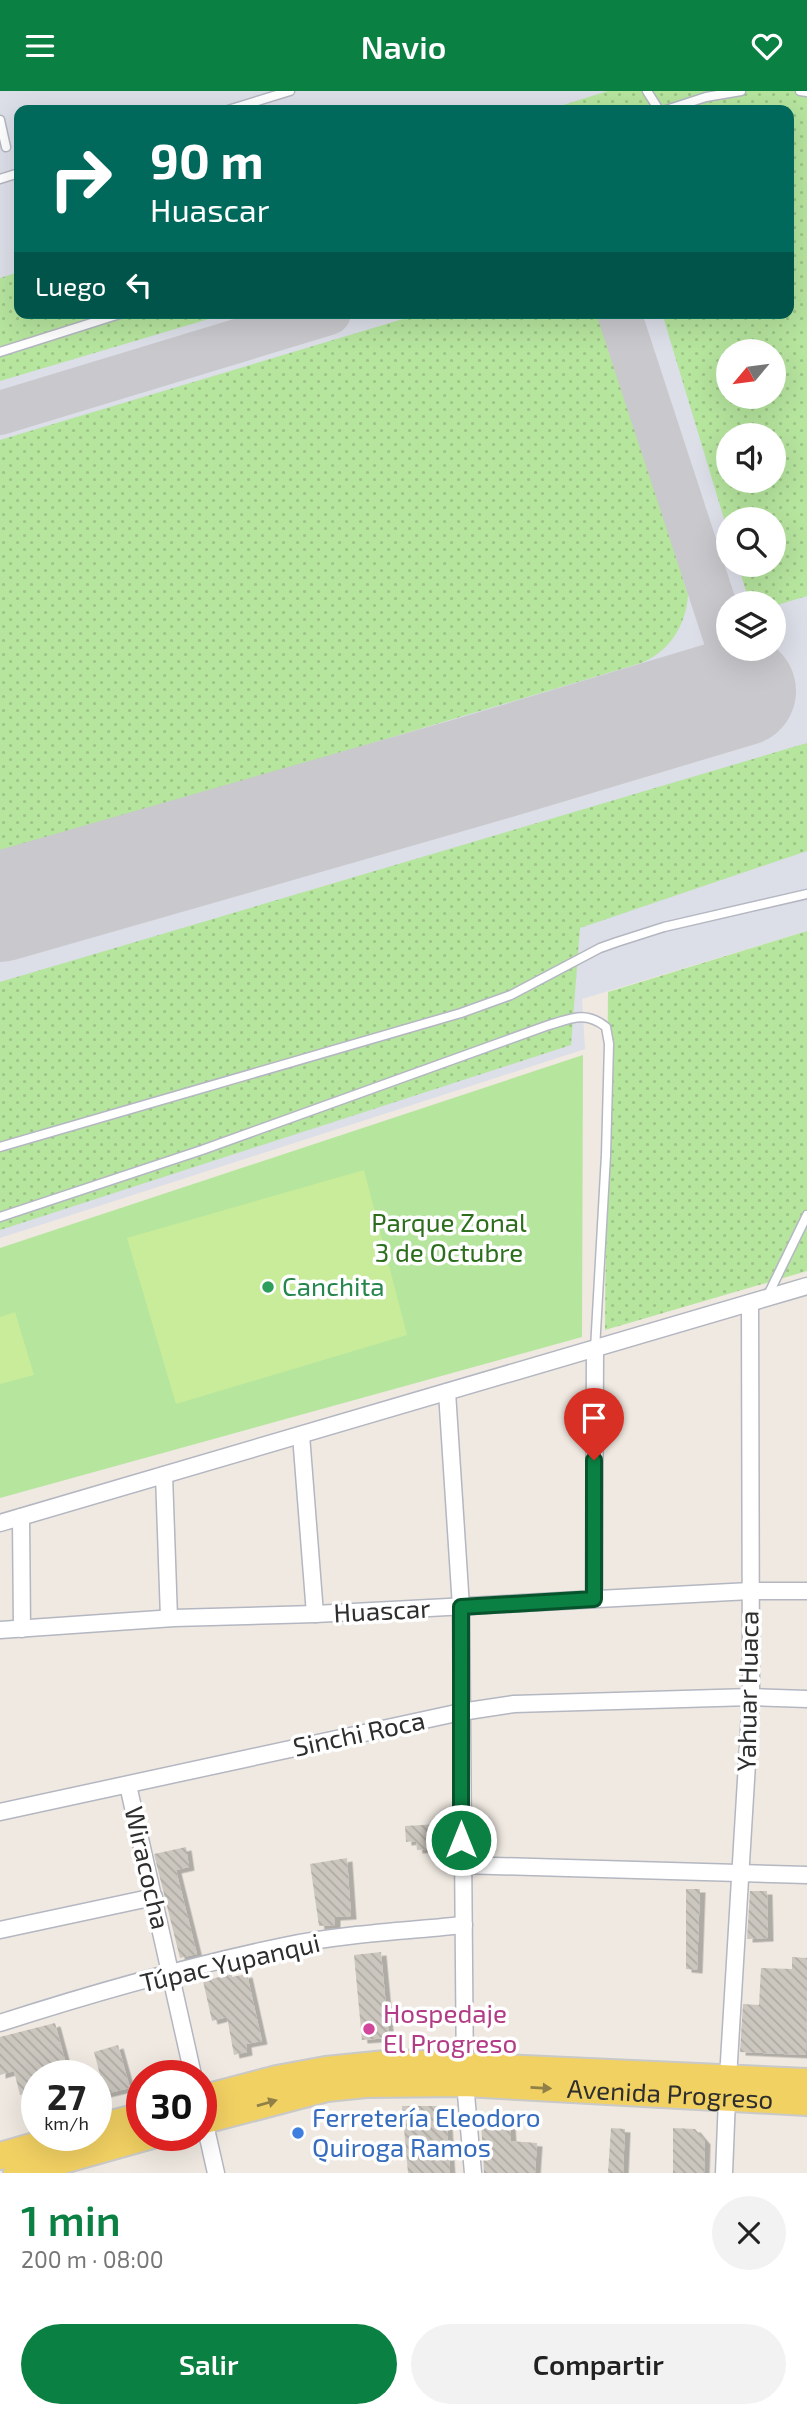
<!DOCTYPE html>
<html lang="es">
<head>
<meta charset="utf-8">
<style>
  :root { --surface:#fff; --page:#f2f2f2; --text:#222; --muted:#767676; --accent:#0b8043 }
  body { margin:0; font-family:"Exo 2",sans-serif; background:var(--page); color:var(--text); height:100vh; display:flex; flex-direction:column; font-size:26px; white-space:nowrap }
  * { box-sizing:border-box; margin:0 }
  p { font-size:23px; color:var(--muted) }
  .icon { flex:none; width:38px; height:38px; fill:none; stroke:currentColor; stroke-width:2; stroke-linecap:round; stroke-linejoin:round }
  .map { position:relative; height:2082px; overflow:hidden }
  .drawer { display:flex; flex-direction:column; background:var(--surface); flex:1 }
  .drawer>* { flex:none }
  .banner { position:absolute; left:14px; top:14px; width:780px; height:214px; border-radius:14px; box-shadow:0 7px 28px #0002; background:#00695c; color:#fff; overflow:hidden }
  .needle { width:46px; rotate:241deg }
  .buttons { position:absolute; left:716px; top:248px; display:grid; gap:14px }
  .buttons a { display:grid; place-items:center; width:70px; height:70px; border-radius:50%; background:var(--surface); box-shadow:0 7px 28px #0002; font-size:35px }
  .speed { position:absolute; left:21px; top:1969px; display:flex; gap:14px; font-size:35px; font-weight:700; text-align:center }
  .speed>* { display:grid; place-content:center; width:91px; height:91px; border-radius:50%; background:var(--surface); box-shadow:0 7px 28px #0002; line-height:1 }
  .speed small { font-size:18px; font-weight:400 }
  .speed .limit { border:10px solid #d22; background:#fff; color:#111 }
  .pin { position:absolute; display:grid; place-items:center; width:60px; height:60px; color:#fff; margin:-72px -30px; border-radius:50% 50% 50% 0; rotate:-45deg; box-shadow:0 0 7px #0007 }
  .pin .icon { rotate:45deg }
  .me { position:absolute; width:77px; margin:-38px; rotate:0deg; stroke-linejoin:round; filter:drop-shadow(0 0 5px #0008) }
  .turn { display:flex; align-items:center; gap:24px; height:147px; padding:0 21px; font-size:32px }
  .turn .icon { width:91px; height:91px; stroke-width:2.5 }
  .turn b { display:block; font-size:49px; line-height:60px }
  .then { display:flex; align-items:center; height:66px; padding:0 21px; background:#0003; gap:14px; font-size:26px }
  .round { display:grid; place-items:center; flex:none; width:74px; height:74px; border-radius:37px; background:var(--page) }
  .summary { display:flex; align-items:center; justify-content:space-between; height:119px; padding:0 21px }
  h1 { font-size:42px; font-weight:600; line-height:52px; color:var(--accent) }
  .primary-button { display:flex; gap:14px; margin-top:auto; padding:14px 21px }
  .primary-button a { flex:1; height:80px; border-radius:42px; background:var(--accent); color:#fff; font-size:28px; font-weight:600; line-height:80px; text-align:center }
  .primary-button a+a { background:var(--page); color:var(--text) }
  header { display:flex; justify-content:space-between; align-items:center; height:91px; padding:0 21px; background:var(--accent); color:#fff; font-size:32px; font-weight:600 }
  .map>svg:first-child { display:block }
</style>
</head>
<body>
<header><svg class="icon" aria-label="menu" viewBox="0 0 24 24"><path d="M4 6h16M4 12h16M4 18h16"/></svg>Navio<svg class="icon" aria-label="heart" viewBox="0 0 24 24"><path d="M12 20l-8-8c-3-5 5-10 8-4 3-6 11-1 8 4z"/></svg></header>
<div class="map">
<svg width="807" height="2082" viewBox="0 0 807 2082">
  <defs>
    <pattern id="grass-dots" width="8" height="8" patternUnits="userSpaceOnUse" patternTransform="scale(1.75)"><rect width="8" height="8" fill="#b6e59e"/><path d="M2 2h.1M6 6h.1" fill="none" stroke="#9dc588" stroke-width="1.8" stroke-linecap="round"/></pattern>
    <pattern id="building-back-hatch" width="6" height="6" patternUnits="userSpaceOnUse" patternTransform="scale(1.75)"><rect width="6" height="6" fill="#cbc7bf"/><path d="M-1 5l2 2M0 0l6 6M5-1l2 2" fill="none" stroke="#afaba4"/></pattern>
    <filter id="shadow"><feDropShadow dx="5.5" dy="3.5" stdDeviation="0" flood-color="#0004"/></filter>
  </defs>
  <rect width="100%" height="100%" fill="#efe9e1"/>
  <path fill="#dcdee8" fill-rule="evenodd" d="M0 0H807V840L582 908 585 958 0 1147ZM19 19H789V222H19ZM728 261H774V306H728ZM728 345H774V390H728ZM728 429H774V474H728ZM728 513H774V558H728Z"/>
  <g fill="url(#grass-dots)" fill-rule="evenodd">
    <path d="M608 0H807V505L774 515V513H750L738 474H774V429H728V441L662 222H789V19H547ZM728 261H774V306H728ZM728 345H774V390H728Z"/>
    <path d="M19 181V222H229L0 290V187Z"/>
    <path d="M423 222H598L608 243 688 504C686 535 668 563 638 573L0 763V349Z"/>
    <path d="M807 652V760L580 837 571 954 0 1139V891Z"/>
    <path d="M807 840V1180L605 1239 608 901Z"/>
  </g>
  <path fill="#b6e59e" d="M583 964 582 1246 0 1407V1157Z"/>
  <g fill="#c9ec9a">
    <path d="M364 1079 407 1244 176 1313 127 1147Z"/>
    <path d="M15 1221 34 1284 0 1293V1226Z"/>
  </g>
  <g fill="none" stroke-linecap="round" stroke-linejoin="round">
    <g stroke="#c9c8cc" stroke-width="44">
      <path d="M619 222 728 555"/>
      <path d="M0 322 329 222"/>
      <path d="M729 558 741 600"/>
    </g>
    <path stroke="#c9c8cc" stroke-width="110" d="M0 816 477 679 741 600"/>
  </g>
  <g fill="url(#building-back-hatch)" filter="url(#shadow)">
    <path d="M439 1733 441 1757 417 1759 416 1750 406 1751 405 1735Z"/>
    <path d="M186 1756 189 1776 176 1779 197 1863 180 1867 154 1763Z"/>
    <path d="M347 1767 351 1825 335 1826V1834L319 1835 310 1773Z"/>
    <path d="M686 1798H700L697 1879 686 1878Z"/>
    <path d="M750 1800H767L768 1847 747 1848Z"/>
    <path d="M381 1861 389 1947 362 1949 354 1864Z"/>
    <path d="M792 1866 807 1867 806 1964 740 1961 743 1913 759 1914 761 1877 792 1878Z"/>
    <path d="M232 1883V1886L247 1883 262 1950 246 1953 247 1961 234 1964 227 1926 212 1930 203 1890Z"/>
    <path d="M55 1932 69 1984H37V1999L20 2004 14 1980 0 1984V1946Z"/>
    <path d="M118 1954 130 1997 105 2003 94 1961Z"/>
    <path d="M402 2015H446L450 2082H408Z"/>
    <path d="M481 2030H510L511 2050 537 2052 535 2082H484Z"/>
    <path d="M611 2037 625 2038 623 2082H608Z"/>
    <path d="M673 2037 695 2038 705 2050 704 2082H673Z"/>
  </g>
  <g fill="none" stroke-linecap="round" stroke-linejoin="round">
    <g stroke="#b4b7c1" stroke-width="11">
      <g id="service">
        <path d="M647 0 659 19"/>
        <path d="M800 0 807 1"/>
        <path d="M228 19 290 0"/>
        <path d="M666 19 706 6 741 0"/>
        <path d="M0 29 6 56"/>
        <path d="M0 88 19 82"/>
        <path d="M0 261 123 222"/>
        <path d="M0 1056 461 922 511 904 600 857 617 851 664 836 807 803"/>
        <path d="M0 1126 202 1059 546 935C570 928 585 919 606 936L609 953 606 1064 595 1258"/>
        <path d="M768 1204 807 1124"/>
      </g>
    </g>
    <g stroke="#b4b7c1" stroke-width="19">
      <g id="minor">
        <path d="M447 1301 461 1516 465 1992 473 2082"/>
        <path d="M301 1344 315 1523"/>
        <path d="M164 1384 169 1527"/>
        <path d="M21 1426 22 1538"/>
        <path d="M0 1432 807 1195"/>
        <path d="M594 1508 595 1258"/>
        <path d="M0 1539 174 1527 315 1523 750 1500H807"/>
        <path d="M128 1694 193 1984"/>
        <path d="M0 1721 461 1621 514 1613 751 1606 807 1608"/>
        <path d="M462 1774 807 1784"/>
        <path d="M0 1839 154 1806"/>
        <path d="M0 1932C93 1902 189 1875 284 1855 343 1843 405 1840 464 1834"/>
        <path d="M728 1987 751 1606 750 1212"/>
        <path d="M204 2029 216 2082"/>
        <path d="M724 2082 727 2007"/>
      </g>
    </g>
    <g stroke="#c9c9c9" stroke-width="30">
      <g id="primary">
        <path d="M201 2008 277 1988 326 1979 396 1972 807 1991"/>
        <path id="s1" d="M201 2030 327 1997 366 1993 465 1992 807 2011"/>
        <path d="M96 2037 142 2025"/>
        <path d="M0 2065 73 2044"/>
        <path d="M17 2082 152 2044"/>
      </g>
    </g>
    <use href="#service" stroke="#fff" stroke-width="8"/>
    <use href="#minor" stroke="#fff" stroke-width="16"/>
    <use href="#primary" stroke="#f2d163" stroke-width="26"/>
  </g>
  <defs><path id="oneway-solid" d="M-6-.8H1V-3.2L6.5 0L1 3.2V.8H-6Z" transform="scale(1.75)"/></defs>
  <g fill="#908048">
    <use href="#oneway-solid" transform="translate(541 1997) rotate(3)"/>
    <use href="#oneway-solid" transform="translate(267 2012) rotate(-16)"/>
  </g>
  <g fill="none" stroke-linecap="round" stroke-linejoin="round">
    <g stroke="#07532c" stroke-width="18">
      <path id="route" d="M461 1749V1516L594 1508V1369"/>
    </g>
    <use href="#route" stroke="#0b8043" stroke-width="12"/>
  </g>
  <circle fill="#2e9e5b" stroke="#fff" stroke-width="2.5" cx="268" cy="1196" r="7"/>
  <circle fill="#d1479c" stroke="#fff" stroke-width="2.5" cx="369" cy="1938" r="7"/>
  <circle fill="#3f7fe0" stroke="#fff" stroke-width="2.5" cx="298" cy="2042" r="7"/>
  <g text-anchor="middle" stroke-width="7" stroke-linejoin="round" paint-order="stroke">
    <g font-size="26" fill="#2c6e1b" stroke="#fff">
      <text x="449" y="1141">Parque Zonal<tspan x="449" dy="30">3 de Octubre</tspan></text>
    </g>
    <g font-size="26" fill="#27864d" stroke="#fff" text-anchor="start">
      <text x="282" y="1205">Canchita</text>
    </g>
    <g font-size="26" fill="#2e2e2e" stroke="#fff">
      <text transform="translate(382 1520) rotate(-3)" y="9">Huascar</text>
      <text transform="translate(748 1600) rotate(-89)" y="9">Yahuar Huaca</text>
      <text transform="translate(359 1643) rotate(-12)" y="9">Sinchi Roca</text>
      <text transform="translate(147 1777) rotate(77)" y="9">Wiracocha</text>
      <text transform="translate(230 1872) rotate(-13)" y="9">Túpac Yupanqui</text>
      <text dy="9" stroke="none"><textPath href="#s1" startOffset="474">Avenida Progreso</textPath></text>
    </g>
    <g font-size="26" fill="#b23c85" stroke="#fff" text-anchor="start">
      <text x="383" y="1932">Hospedaje<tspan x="383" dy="30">El Progreso</tspan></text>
    </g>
    <g font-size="26" fill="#366cbe" stroke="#fff" text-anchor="start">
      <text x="312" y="2036">Ferretería Eleodoro<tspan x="312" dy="30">Quiroga Ramos</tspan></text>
    </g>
  </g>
</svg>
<div class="buttons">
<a><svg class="needle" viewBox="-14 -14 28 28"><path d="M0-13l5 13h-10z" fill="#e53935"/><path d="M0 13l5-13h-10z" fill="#767676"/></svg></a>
<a><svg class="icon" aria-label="sound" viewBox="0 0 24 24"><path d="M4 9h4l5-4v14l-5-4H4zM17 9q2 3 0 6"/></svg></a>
<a><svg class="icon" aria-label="search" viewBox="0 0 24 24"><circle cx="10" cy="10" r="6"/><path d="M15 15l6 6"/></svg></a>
<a><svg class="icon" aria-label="layers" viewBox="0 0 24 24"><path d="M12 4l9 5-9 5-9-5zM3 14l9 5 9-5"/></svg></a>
</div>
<div class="speed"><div>27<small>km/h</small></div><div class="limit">30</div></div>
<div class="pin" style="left:594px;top:1369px;background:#d93025"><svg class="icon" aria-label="arrive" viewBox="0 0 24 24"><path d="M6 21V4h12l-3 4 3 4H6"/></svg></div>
<svg class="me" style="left:461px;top:1749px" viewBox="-20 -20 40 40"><circle r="17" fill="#0b8043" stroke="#fff" stroke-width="3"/><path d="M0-11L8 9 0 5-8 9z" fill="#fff"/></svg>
<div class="banner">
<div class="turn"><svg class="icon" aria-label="right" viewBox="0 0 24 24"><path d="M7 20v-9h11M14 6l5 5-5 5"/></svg><div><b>90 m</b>Huascar</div></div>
<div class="then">Luego<svg class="icon" aria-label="left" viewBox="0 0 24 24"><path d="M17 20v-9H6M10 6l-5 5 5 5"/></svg></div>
</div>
</div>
<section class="drawer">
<div class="summary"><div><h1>1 min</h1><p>200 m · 08:00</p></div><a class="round"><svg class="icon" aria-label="close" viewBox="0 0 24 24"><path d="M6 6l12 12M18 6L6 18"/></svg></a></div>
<div class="primary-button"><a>Salir</a><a>Compartir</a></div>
</section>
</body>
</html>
